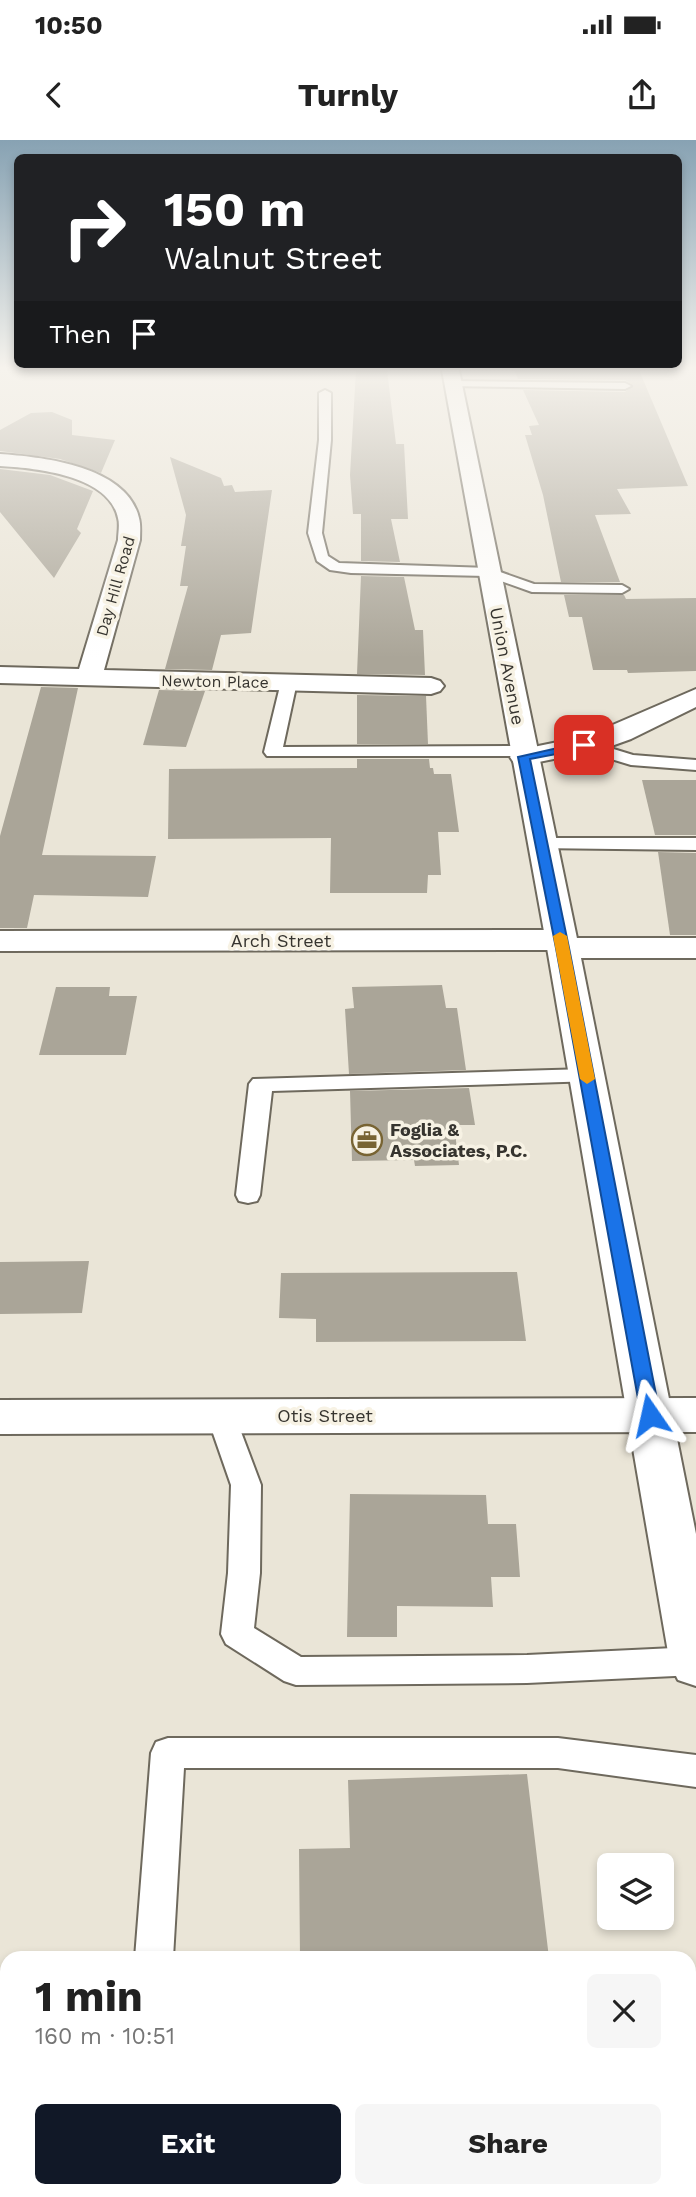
<!DOCTYPE html>
<html lang="en">
<head>
<meta charset="utf-8">
<style>
  :root { --surface:#fff; --page:#f6f6f6; --text:#222; --muted:#767676; --accent:#111827 }
  body { margin:0; font-family:"Work Sans",sans-serif; background:var(--page); color:var(--text); height:100vh; display:flex; flex-direction:column; font-size:26px; white-space:nowrap }
  * { box-sizing:border-box; margin:0 }
  p { font-size:23px; color:var(--muted) }
  .icon { flex:none; width:38px; height:38px; fill:none; stroke:currentColor; stroke-width:2; stroke-linecap:round; stroke-linejoin:round }
  .map { position:relative; flex:1; overflow:hidden }
  .drawer { position:absolute; left:0px; top:1811px; width:696px; height:247px; display:flex; flex-direction:column; background:var(--surface); border-radius:21px 21px 0 0; box-shadow:0 4px 10px #0003 }
  .drawer>* { flex:none }
  .guide { position:absolute; left:14px; top:14px; width:668px; height:214px; border-radius:10px; box-shadow:0 4px 10px #0003; background:#202124; color:#fff; overflow:hidden }
  .tools { position:absolute; left:597px; top:1713px; display:grid; gap:14px }
  .tools a { display:grid; place-items:center; width:77px; height:77px; border-radius:10px; background:var(--surface); box-shadow:0 4px 10px #0003; font-size:35px }
  .pin { position:absolute; display:grid; place-items:center; width:60px; height:60px; color:#fff; margin:-30px; border-radius:14px; box-shadow:0 4px 10px #0006 }
  .me { position:absolute; width:77px; margin:-38px; rotate:349deg; stroke-linejoin:round; filter:drop-shadow(0 0 5px #0008) }
  .turn { display:flex; align-items:center; gap:24px; height:147px; padding:0 35px; font-size:32px }
  .turn .icon { width:91px; height:91px; stroke-width:2.5 }
  .turn b { display:block; font-size:49px; line-height:60px }
  .then { display:flex; align-items:center; height:66px; padding:0 35px; background:#0003; gap:14px; font-size:26px }
  .round { display:grid; place-items:center; flex:none; width:74px; height:74px; border-radius:10px; background:var(--page) }
  .summary { display:flex; align-items:center; justify-content:space-between; height:119px; padding:0 35px }
  h1 { font-size:42px; font-weight:700; line-height:52px }
  .action { display:flex; gap:14px; margin-top:auto; padding:14px 35px }
  .action a { flex:1; height:80px; border-radius:10px; background:var(--accent); color:#fff; font-size:28px; font-weight:700; line-height:80px; text-align:center }
  .action a+a { background:var(--page); color:var(--text) }
  .status { display:flex; justify-content:space-between; align-items:center; height:49px; padding:0 35px; background:var(--surface); direction:ltr }
  .status svg { height:19px; fill:currentColor }
  header { display:flex; justify-content:space-between; align-items:center; height:91px; padding:0 35px; background:var(--surface); font-size:32px; font-weight:700 }
  .map>svg:first-child { display:block }
</style>
</head>
<body>
<div class="status"><b>10:50</b><svg viewBox="0 0 49 12"><path d="M0 12V9h3v3zM5 12V6h3v6zM10 12V3h3v9zM15 12V0h3v12zM26 1h20v11H26zM47 4h2v5h-2z"/></svg></div>
<header><svg class="icon" aria-label="back" viewBox="0 0 24 24"><path d="M15 5l-7 7 7 7"/></svg>Turnly<svg class="icon" aria-label="share" viewBox="0 0 24 24"><path d="M12 15V3M7 8l5-5 5 5M5 13v7h14v-7"/></svg></header>
<div class="map">
<svg width="696" height="2057" viewBox="0 0 696 2057">
  <rect width="100%" height="100%" fill="#eae5d7"/>
  <g fill="#aaa598">
    <path d="M356 230H387L396 304H404L408 379H391L400 422 361 421V374H353L350 335Z"/>
    <path d="M514 230H639L688 346 617 349 631 374 595 375 620 442H561L543 355 525 295H532L529 286 539 285 523 250 625 252 633 245 625 240 518 239Z"/>
    <path d="M52 272 72 280V295L115 300 101 333 60 319 0 311V290L31 273Z"/>
    <path d="M170 317 221 338 224 346 232 345 235 352 272 350 251 493 221 495 212 530 165 529 188 446H180L186 406H181L186 375Z"/>
    <path d="M0 329 50 335 93 351 77 389 81 393 54 438 0 372Z"/>
    <path d="M361 436 404 437 415 490H423L425 535 357 534Z"/>
    <path d="M564 455H624L626 459 696 458V531L628 533 627 530H593L582 477H569Z"/>
    <path d="M41 547 78 548 42 715 156 716 148 757 34 755 27 788H0V696Z"/>
    <path d="M159 550 205 551 186 607 143 605Z"/>
    <path d="M357 555 426 556 428 604H357Z"/>
    <path d="M357 619H429L430 628H433L434 634H451L459 692H438L441 735H428L427 753H330L331 698 168 699 169 629 357 628Z"/>
    <path d="M642 640H696V695H655Z"/>
    <path d="M658 712 696 713V795H670Z"/>
    <path d="M442 845 446 868H457L466 930 349 934 345 869 354 868 352 847Z"/>
    <path d="M56 847H110L109 856H137L126 915H39Z"/>
    <path d="M469 948 475 985H454L459 1025 415 1026 414 1020 352 1021 350 951Z"/>
    <path d="M89 1121 82 1173 0 1174V1122Z"/>
    <path d="M517 1132 526 1201 316 1202V1179L279 1178 281 1133Z"/>
    <path d="M350 1354 486 1355 488 1384H516L520 1437H491L493 1467 397 1466V1497H347Z"/>
    <path d="M527 1634 549 1818H300L299 1709 350 1708 348 1640Z"/>
  </g>
  <g fill="none" stroke-linecap="round" stroke-linejoin="round">
    <g stroke="#6e695d" stroke-width="4">
      <g id="service">
        <path d="M452 241 625 243 631 246 625 249 448 246V242Z"/>
        <path d="M325 250 331 253V300L322 393 328 416 339 423 489 428 534 444 622 445 629 449 622 453 532 452 487 436 351 433 330 430 317 421 308 393 319 300V253Z"/>
        <path d="M289 537 297 542 283 607 523 606 532 611 523 616H267L264 612 281 542Z"/>
        <path d="M584 600 633 615 696 620V630L631 625 578 609 575 605Z"/>
        <path d="M542 698H696V710L535 708 533 704Z"/>
        <path d="M587 929 595 931 598 936 595 941 272 951 260 1055 257 1061 248 1063 239 1061 236 1055 249 944 253 939Z"/>
        <path d="M221 1265 231 1268 235 1276 261 1345 260 1433 254 1488 301 1517 527 1515 695 1507 696 1535 527 1543 296 1545 284 1541 226 1504 221 1494 228 1433 231 1345 207 1276 211 1268Z"/>
        <path d="M168 1598H558L696 1615V1647L558 1628H184L173 1818H135L151 1613 156 1602Z"/>
        <rect x="690" y="1925" width="6" height="40"/>
        <path d="M7 1957V1997L0 1998V1958Z"/>
        <rect x="117" y="2051" width="42" height="6"/>
      </g>
    </g>
    <g stroke="#6e695d" stroke-width="4">
      <g id="minor">
        <path d="M0 314C43 317 127 326 139 378 141 385 140 393 140 400L104 530 431 538 440 541 444 546 440 551 431 554 0 543V527L79 529 118 400C118 393 120 385 118 378 109 335 35 328 0 326Z"/>
        <path d="M561 790 572 793 576 798H696V818H563L551 815 548 810 0 811V791Z"/>
        <path d="M696 1258V1292L0 1294V1260Z"/>
      </g>
    </g>
    <g stroke="#6e695d" stroke-width="4">
      <path id="tertiary" d="M696 549V567L631 599 603 609 524 625 514 623 510 617 514 611 587 596Z"/>
    </g>
    <g stroke="#6e695d" stroke-width="4">
      <path id="secondary" d="M442 230H459L579 808 696 1394V1546L678 1540 670 1524 547 808Z"/>
    </g>
    <use href="#service" fill="#fff" fill-rule="evenodd"/>
    <use href="#minor" fill="#fff" fill-rule="evenodd"/>
    <use href="#tertiary" fill="#fff" fill-rule="evenodd"/>
    <use href="#secondary" fill="#fff" fill-rule="evenodd"/>
  </g>
  <linearGradient id="sky" x2="0" y2="1"><stop stop-color="#87a2b3"/><stop offset="0.44" stop-color="#f6f3ed"/><stop offset="1" stop-color="#f6f3ed" stop-opacity="0"/></linearGradient>
  <rect width="696" height="518" fill="url(#sky)"/>
  <path fill="#1a73e8" stroke="#114b97" stroke-width="2" d="M584 602 589 605 588 608 530 619 569 808 660 1275 657 1280H644L641 1275 556 808 518 617Z"/>
  <path fill="#f59e0b" d="M560 792 567 796 595 939 587 944 580 939 553 796Z"/>
  <defs>
    <g id="office-ring" transform="scale(1.575)"><circle r="9.5" fill="#f7f2e4" stroke="#786433" stroke-width="1.5"/><path d="M-6-3h4V-5.5h4V-3h4V5H-6ZM-1-4.5V-3h2v-1.5ZM-6 0V1H6V0Z" fill="#786433"/></g>
  </defs>
  <g fill-rule="evenodd">
    <use href="#office-ring" x="367" y="1000"/>
  </g>
  <g text-anchor="middle" stroke-width="7" stroke-linejoin="round" paint-order="stroke">
    <g font-size="16" fill="#36342f" stroke="#f7f2e4">
      <text transform="translate(115 446) rotate(-74)" y="6">Day Hill Road</text>
      <text transform="translate(215 541) rotate(1)" y="6">Newton Place</text>
    </g>
    <g font-size="18" fill="#36342f" stroke="#f7f2e4">
      <text transform="translate(507 526) rotate(79)" y="6">Union Avenue</text>
      <text x="281" y="807">Arch Street</text>
      <text x="325" y="1282">Otis Street</text>
    </g>
    <g font-size="18" font-weight="bold" fill="#36342f" stroke="#f7f2e4" text-anchor="start">
      <text x="390" y="996">Foglia &amp;<tspan x="390" dy="21">Associates, P.C.</tspan></text>
    </g>
  </g>
</svg>
<div class="tools">
<a><svg class="icon" aria-label="layers" viewBox="0 0 24 24"><path d="M12 4l9 5-9 5-9-5zM3 14l9 5 9-5"/></svg></a>
</div>
<div class="pin" style="left:584px;top:605px;background:#d93025"><svg class="icon" aria-label="arrive" viewBox="0 0 24 24"><path d="M6 21V4h12l-3 4 3 4H6"/></svg></div>
<svg class="me" style="left:650px;top:1275px" viewBox="-20 -20 40 40"><path d="M0-17L14 15 0 8-14 15z" fill="#1a73e8" stroke="#fff" stroke-width="4"/></svg>
<div class="guide">
<div class="turn"><svg class="icon" aria-label="right" viewBox="0 0 24 24"><path d="M7 20v-9h11M14 6l5 5-5 5"/></svg><div><b>150 m</b>Walnut Street</div></div>
<div class="then">Then<svg class="icon" aria-label="arrive" viewBox="0 0 24 24"><path d="M6 21V4h12l-3 4 3 4H6"/></svg></div>
</div>
<section class="drawer">
<div class="summary"><div><h1>1 min</h1><p>160 m · 10:51</p></div><a class="round"><svg class="icon" aria-label="close" viewBox="0 0 24 24"><path d="M6 6l12 12M18 6L6 18"/></svg></a></div>
<div class="action"><a>Exit</a><a>Share</a></div>
</section>
</div>
</body>
</html>
